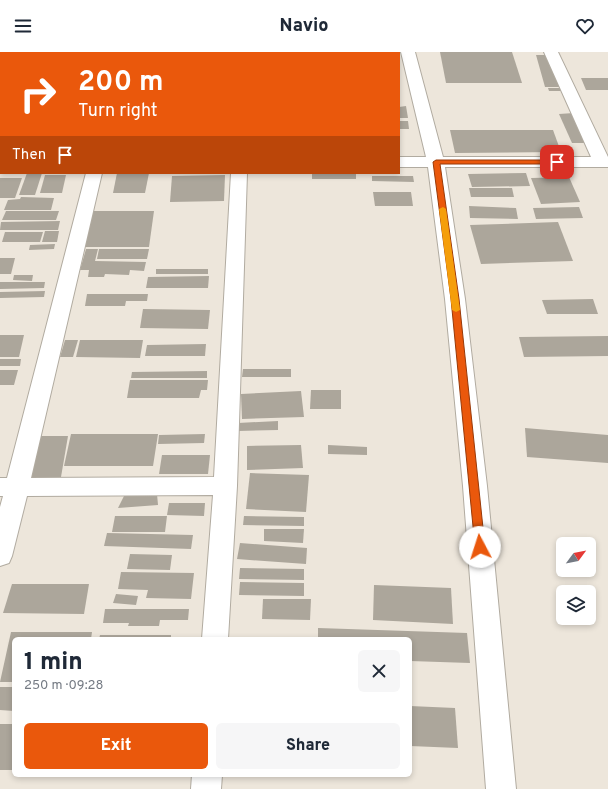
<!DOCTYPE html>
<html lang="en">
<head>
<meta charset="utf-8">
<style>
  :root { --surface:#fff; --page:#f6f6f7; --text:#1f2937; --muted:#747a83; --accent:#ea580c }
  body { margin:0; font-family:Overpass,sans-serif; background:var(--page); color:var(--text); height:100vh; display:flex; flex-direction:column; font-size:15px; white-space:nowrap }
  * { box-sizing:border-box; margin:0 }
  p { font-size:13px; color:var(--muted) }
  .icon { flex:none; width:22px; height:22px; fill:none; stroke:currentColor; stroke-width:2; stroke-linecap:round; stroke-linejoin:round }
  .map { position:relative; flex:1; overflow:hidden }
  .sheet { position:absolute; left:12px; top:585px; width:400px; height:140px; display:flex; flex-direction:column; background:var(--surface); border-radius:6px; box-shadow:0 2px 6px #0003 }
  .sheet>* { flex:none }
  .hud { position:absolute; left:0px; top:0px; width:400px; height:122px; box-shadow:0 2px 6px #0003; background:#ea580c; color:#fff; overflow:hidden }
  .needle { width:26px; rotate:58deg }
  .tools { position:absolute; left:556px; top:485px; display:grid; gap:8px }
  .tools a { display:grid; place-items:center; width:40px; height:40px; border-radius:6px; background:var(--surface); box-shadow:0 2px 6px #0003; font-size:20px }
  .pin { position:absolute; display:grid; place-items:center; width:34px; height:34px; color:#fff; margin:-17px; border-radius:8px; box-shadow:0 2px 6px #0006 }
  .me { position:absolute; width:44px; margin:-22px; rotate:355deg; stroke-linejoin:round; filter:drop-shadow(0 0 3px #0008) }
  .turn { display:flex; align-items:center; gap:14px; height:84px; padding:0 12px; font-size:18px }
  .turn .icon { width:52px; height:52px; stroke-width:2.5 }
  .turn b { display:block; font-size:28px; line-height:34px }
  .then { display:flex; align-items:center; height:38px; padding:0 12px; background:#0003; gap:8px; font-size:15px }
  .round { display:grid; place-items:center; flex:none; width:42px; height:42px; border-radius:6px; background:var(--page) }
  .head { display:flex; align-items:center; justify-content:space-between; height:68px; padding:0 12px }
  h1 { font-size:24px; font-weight:800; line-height:30px }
  .button { display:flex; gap:8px; margin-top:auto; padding:8px 12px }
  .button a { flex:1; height:46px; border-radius:6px; background:var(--accent); color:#fff; font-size:16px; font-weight:800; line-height:46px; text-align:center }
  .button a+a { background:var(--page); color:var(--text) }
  header { display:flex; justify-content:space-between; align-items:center; height:52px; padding:0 12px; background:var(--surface); font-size:18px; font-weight:800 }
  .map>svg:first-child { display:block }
</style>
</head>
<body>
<header><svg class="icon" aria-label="menu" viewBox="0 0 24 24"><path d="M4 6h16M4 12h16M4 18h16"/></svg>Navio<svg class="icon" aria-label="heart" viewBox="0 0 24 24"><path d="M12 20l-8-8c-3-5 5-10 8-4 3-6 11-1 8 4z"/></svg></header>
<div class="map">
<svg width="608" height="737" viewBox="0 0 608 737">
  <rect width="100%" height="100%" fill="#ede6db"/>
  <g fill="#aca69b">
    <path d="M440 0H512L522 31H446Z"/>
    <path d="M536 3H550L560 35H545Z"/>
    <path d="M581 26H608V38H586Z"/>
    <path d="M548 36H560L561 39H549Z"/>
    <path d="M406 54 408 66H399V55Z"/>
    <path d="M574 61 588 91H572L559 62Z"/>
    <path d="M399 69H408L409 77H399Z"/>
    <path d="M450 78H553L561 100 455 101Z"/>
    <path d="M27 121H42L35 143H19Z"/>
    <path d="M117 121H149L145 141H113Z"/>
    <path d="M526 121 530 134 472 135 468 122Z"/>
    <rect x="312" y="122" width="44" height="5"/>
    <path d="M45 123H66L62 141H40Z"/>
    <path d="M225 123 224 149 170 150 172 124Z"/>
    <path d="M372 124H413L414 130 372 129Z"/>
    <path d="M569 125 580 150 541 152 531 126Z"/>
    <path d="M0 126H22L15 146H0Z"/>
    <path d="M469 136H512L514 145H471Z"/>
    <path d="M373 140H411L413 154H375Z"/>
    <path d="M21 145 54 146 51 158H4L8 148 20 147Z"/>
    <path d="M469 154 516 156 518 167 470 166Z"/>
    <path d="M579 155 583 166 536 167 533 156Z"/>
    <path d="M6 159H59L56 168H2Z"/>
    <path d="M93 159H154L149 195H85Z"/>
    <path d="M60 169 58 178H0L1 170Z"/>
    <path d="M558 170 573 209 481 212 470 173Z"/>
    <path d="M45 179H59L57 190H42Z"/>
    <path d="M5 180H43L40 190H2Z"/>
    <path d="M55 192 54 197 29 198 30 193Z"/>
    <path d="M86 197H98L95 209 146 210 144 219 130 218 129 223 105 222 104 225H88L89 218H80Z"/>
    <path d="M99 197H149L147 207H97Z"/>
    <path d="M0 206H15L11 222H0Z"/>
    <rect x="156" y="217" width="52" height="5"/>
    <path d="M14 223H33L32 229 13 228Z"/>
    <path d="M209 224 208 236H146L148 225Z"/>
    <path d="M0 230H45L44 236 0 237Z"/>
    <path d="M45 239 44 245 0 246V240Z"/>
    <path d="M87 242H148L147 249H126L125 254H85Z"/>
    <path d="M593 247 598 262H547L542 248Z"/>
    <path d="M143 257 210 258 208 277 140 276Z"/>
    <path d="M0 283H24L19 305H0Z"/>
    <path d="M608 284V304L524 305 519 285Z"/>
    <path d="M65 288H78L73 305H60Z"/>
    <path d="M80 288H143L140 306 76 305Z"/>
    <path d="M206 292 205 304H145L147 293Z"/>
    <path d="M0 307H21L20 314H0Z"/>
    <path d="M243 317H291V325H242Z"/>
    <path d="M0 318H18L14 333H0Z"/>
    <path d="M207 319V326H131L132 320Z"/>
    <path d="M130 328H208L207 338H201L199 346H127Z"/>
    <path d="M311 338H341V357H310Z"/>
    <path d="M301 339 304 365 242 367 241 342Z"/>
    <path d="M278 369V378L238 379V371Z"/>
    <path d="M525 376 608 383V411L527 405Z"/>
    <path d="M71 382H158L153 414H64Z"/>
    <path d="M205 382 204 391 158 392 159 383Z"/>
    <path d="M39 384H68L61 425H30Z"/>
    <path d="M301 393 303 416 247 418V394Z"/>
    <path d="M328 393 367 395V403L328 402Z"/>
    <path d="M162 403H210L208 422H159Z"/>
    <path d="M250 421 309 423 306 460 246 457Z"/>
    <path d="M125 442H157L158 453 118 456Z"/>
    <path d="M169 451H205L204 464 167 463Z"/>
    <path d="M115 464H167L165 480H112Z"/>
    <path d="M244 464 304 465V474L243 473Z"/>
    <path d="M264 477H304L303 491 264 489Z"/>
    <path d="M107 481 193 483 191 497 104 494Z"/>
    <path d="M240 491 307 496 306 512 237 507Z"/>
    <path d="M130 502 172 503 170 518 127 517Z"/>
    <path d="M240 516 304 517V528L239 527Z"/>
    <path d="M121 520 194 521 191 547 146 546 148 538 118 537Z"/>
    <path d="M240 530 304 531V544L239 543Z"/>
    <path d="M12 532H89L84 562 3 561Z"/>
    <path d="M374 533 451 536 453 572 373 568Z"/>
    <path d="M116 542 138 544 136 553 113 551Z"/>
    <path d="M263 547H311L310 568 262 567Z"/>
    <path d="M105 557H189L188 568H160L159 574H128L129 571H103Z"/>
    <path d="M318 576 467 581 470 611 410 609V587H318Z"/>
    <path d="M11 580H92L91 587H14V630H0Z"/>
    <path d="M100 583H171V587H99Z"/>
    <path d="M0 635H14V659L0 658Z"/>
    <path d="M410 654 455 656 458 696 410 694Z"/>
    <rect x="0" y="672" width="14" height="46"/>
  </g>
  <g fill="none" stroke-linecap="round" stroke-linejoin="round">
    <g stroke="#b1aba0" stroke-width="2">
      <g id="minor">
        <rect x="117" y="0" width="14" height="1"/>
        <rect x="244" y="0" width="14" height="1"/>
        <path d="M401 0H415L443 105H591L544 0H558L608 105V115H445L465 247 487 434 516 737H486L463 434 445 247 428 115H399V105H426Z"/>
        <rect x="0" y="107" width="1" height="10"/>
        <path d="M86 121H102L31 426 214 425 231 121H247L237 434 228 587H202L213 443 27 444 12 504 9 511 0 514V455L3 444H0V426H7Z"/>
        <path d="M192 723H222L221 737H191Z"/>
      </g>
    </g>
    <use href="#minor" fill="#fff" fill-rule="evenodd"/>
  </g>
  <path fill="#ea580c" stroke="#983908" d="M436 108H557L560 110 557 112H440L459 247 485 495 484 498H476L475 495 451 247 433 110Z"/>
  <path fill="#f59e0b" d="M443 155 446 157 460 258 456 260 452 258 439 157Z"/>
</svg>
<div class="tools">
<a><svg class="needle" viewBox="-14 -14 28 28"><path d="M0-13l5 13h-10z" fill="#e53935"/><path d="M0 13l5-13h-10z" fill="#747a83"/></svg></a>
<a><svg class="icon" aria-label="layers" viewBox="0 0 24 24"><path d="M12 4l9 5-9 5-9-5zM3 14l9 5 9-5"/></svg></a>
</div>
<div class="pin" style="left:557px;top:110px;background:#d93025"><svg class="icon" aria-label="arrive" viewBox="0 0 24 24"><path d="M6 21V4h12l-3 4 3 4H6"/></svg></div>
<svg class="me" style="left:480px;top:495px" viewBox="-20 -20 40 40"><circle r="19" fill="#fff"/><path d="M0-13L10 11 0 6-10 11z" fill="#ea580c"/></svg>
<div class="hud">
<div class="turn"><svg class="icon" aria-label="right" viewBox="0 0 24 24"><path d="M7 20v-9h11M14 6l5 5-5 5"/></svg><div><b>200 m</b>Turn right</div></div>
<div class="then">Then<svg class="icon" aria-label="arrive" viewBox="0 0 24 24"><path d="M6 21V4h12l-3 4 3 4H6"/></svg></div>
</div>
<section class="sheet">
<div class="head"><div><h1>1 min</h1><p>250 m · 09:28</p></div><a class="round"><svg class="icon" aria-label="close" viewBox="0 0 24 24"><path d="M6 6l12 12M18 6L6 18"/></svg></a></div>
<div class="button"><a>Exit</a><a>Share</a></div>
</section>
</div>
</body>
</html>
